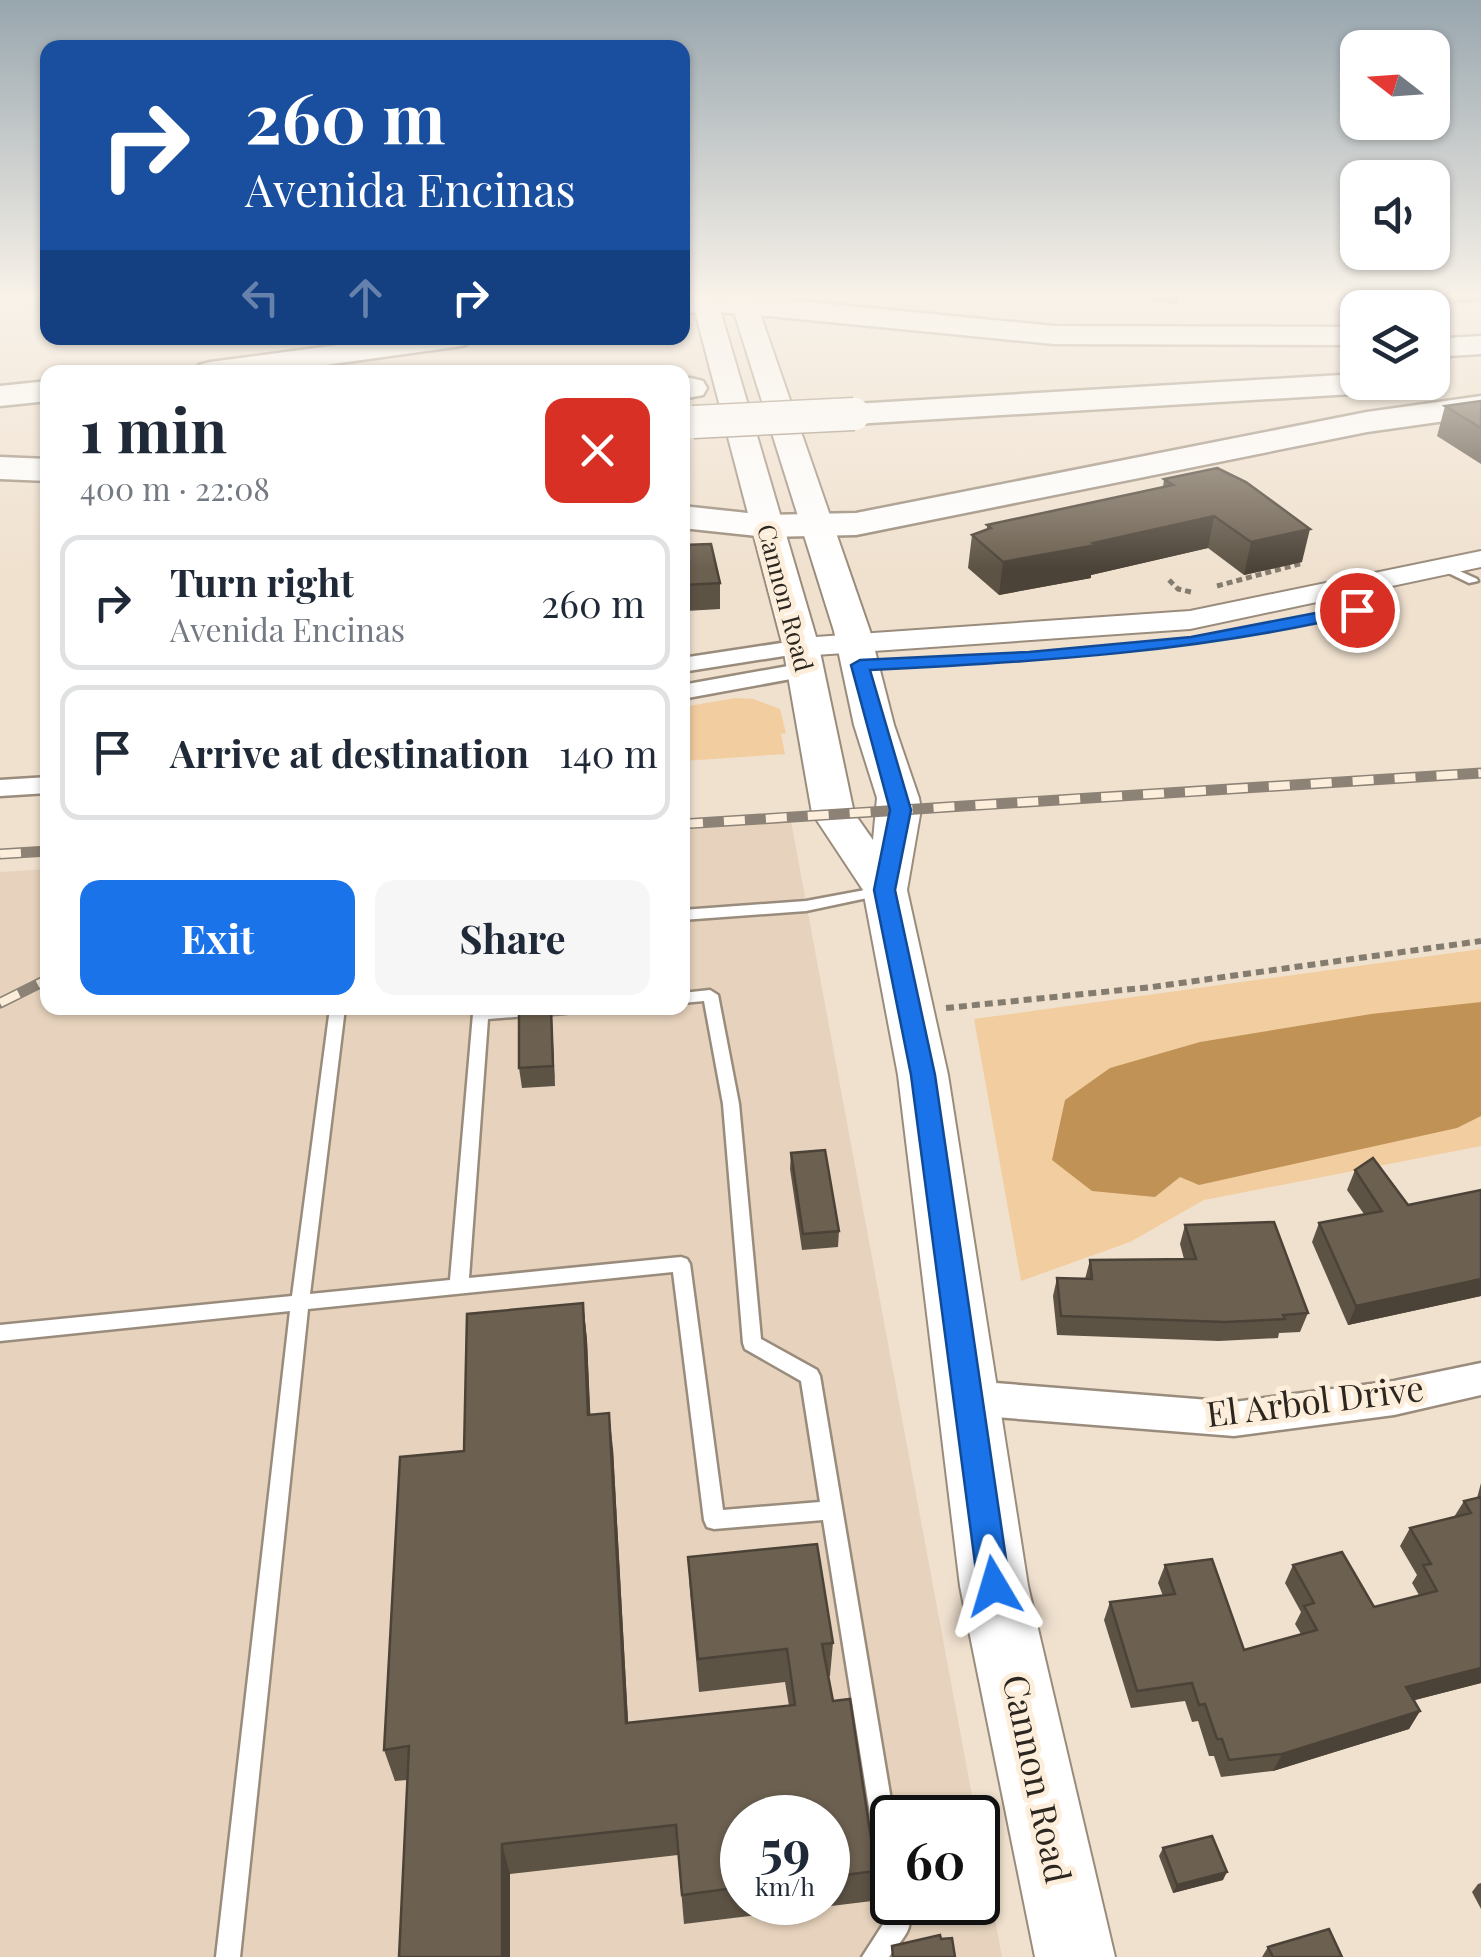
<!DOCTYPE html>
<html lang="en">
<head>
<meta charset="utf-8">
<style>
  :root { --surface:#fff; --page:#f6f6f7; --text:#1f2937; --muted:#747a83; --line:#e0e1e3; --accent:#1a73e8 }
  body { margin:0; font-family:"Playfair Display",serif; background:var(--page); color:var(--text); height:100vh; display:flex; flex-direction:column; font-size:38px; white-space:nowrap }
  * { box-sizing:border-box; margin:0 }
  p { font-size:32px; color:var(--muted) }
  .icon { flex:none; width:55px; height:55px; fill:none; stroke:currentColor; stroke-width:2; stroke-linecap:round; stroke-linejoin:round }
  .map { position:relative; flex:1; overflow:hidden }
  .panel { position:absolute; left:40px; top:365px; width:650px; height:650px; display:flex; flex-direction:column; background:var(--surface); border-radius:20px; box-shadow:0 2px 8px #0004 }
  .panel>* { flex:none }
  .guide { position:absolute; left:40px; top:40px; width:650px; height:305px; border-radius:20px; box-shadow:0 2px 8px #0004; background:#1a4fa0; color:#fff; overflow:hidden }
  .needle { width:65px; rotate:287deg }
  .controls { position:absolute; left:1340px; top:30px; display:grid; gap:20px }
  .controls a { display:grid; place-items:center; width:110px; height:110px; border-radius:20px; background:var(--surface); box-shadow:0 2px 8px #0004; font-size:50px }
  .speed { position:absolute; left:720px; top:1795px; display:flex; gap:20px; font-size:50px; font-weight:700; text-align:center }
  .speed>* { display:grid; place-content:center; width:130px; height:130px; border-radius:50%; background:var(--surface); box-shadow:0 2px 8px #0004; line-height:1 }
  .speed small { font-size:25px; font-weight:400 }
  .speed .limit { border:5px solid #111; border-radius:15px; background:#fff; color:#111 }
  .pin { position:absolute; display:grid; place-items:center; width:85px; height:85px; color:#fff; margin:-42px; border:5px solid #fff; border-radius:50%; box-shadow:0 2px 10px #0007 }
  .me { position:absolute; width:110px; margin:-55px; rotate:353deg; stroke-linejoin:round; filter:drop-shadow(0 0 8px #0008) }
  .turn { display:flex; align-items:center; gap:35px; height:210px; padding:0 40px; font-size:45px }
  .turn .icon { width:130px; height:130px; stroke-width:2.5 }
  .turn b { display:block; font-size:70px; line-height:85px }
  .lanes { display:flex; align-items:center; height:95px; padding:0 40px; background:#0003; justify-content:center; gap:50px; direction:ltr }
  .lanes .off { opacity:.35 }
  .round { display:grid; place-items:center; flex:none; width:105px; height:105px; border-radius:20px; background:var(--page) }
  .overview { display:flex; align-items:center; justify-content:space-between; height:170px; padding:0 40px }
  h1 { font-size:60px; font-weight:700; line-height:75px }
  .cta { display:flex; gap:20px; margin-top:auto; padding:20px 40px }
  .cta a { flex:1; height:115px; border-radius:20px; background:var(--accent); color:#fff; font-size:40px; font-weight:700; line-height:115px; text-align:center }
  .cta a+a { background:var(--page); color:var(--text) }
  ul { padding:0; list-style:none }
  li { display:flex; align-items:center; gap:30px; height:135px; margin:0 20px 15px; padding:0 20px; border:5px solid var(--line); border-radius:20px }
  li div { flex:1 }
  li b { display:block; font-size:38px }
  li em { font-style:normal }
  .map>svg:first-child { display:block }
</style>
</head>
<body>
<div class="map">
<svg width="1481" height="1957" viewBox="0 0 1481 1957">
  <rect width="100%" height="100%" fill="#f0e1cf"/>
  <path fill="#e7d3bd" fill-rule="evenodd" d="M791 821 976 1817 892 1818V1902H978V1825L1002 1957H0V872L47 869 48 1008H682L683 828ZM742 1818H828V1902H742Z"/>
  <g fill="#f2cd9f">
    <path d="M735 698 753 699 780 709 786 733 781 734 785 754 683 761V707Z"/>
    <path d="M1481 949V1146L1204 1200 1130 1242 1021 1281 974 1019Z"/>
  </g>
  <path fill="#c09256" d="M1481 1002V1116L1457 1128 1199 1185 1180 1177 1155 1197 1092 1191 1052 1160 1065 1100 1110 1068 1200 1042 1371 1014Z"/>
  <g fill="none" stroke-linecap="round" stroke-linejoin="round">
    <g stroke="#9a8c7c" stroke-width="5">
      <g id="service">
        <path d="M1442 563 1477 579 1478 581 1469 583 1438 568V564Z"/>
        <path d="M881 887 886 888 888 891 886 894 806 911 682 920V910L806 901Z"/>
        <path d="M710 990 718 995 739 1104 761 1339 817 1370 820 1376 894 1818 892 1888 883 1885 880 1876 823 1520 714 1529 707 1527 704 1520 673 1272 308 1309 240 1957H216L290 1311 0 1341V1325L292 1296 330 1008H345L310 1294 450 1280 473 1014C490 1001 549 1008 572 1008L570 1012 565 1013 488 1019 469 1278 681 1257 687 1259 690 1264 723 1510 820 1502 801 1381 745 1349 743 1343 723 1104 704 1001 682 1003V993Z"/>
        <path d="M892 1892V1902H909C914 1931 905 1935 889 1957H862L887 1918 885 1902 888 1893Z"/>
      </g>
    </g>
    <g stroke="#9a8c7c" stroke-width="5">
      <g id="minor">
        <path d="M801 640 813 647 809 652 682 672V658Z"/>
        <path d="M805 663 813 665 817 670 813 675 682 699V685Z"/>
        <path d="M48 777V793L0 796V780Z"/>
        <path d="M1481 1363V1395L1394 1415 1234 1436 970 1415 956 1410 951 1398 956 1386 970 1381 1234 1402 1394 1381Z"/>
      </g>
    </g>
    <g stroke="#9a8c7c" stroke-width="4">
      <path id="tertiary" d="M1481 551V567L1190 629 801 656 791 653 786 647 791 641 801 638 1190 611Z"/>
    </g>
    <g stroke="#9a8c7c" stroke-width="4">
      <path id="primary" d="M691 296H716L819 647 854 813 873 840 877 798 854 725 834 631 729 296H754L870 631 894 725 919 798 921 809 907 890 948 1075 1028 1586 1115 1957H1035L960 1586 898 1075 863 890 812 813 783 647Z"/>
    </g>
    <g stroke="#9a8c7c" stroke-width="5">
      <g id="motorway">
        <path d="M682 296 768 298 1054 326 1358 327V345L1054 344 768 316 704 311 682 314Z"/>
        <path d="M1481 336V354L1432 357V339Z"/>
        <path d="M391 338H470L466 345 455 347 275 372H194L199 365 210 362Z"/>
        <path d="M1358 374V382H1401L1397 389 1385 392 854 424 842 421 837 414 842 407 854 404Z"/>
        <path d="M691 378 703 381 707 388 703 395 682 399V379Z"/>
        <path d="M48 381V401L0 406V386Z"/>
        <path d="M1481 396V416L1367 432 856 535 766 537 682 528V506L766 515 856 513 1367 412Z"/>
        <path d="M0 457 48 459V481L0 479Z"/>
      </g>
    </g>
    <g stroke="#857c70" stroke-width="5" stroke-dasharray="6 4" stroke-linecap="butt">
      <path d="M1169 580 1178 589 1191 592"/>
      <path d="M1217 586 1303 563"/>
    </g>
    <path stroke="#857c70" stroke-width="6" stroke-dasharray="8 5" stroke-linecap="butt" d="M946 1008 1152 987 1481 941"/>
    <use href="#service" fill="#fff" fill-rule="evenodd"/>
    <use href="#minor" fill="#fff" fill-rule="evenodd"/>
    <use href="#tertiary" fill="#fff" fill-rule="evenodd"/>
    <use href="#primary" fill="#fff" fill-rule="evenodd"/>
    <use href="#motorway" fill="#fff" fill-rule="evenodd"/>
    <g stroke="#8c8275" stroke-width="11">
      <g id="rail">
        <path d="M682 824 1481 773"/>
        <path d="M0 854 48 851"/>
        <path d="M0 1003 48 979"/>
      </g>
    </g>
    <use href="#rail" stroke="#fdeedc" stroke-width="8" stroke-dasharray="21" stroke-linecap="butt"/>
    <g stroke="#9a8c7c" stroke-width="35" stroke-linecap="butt">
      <path id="motorway-bridge" d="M693 422 854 414"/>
    </g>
    <use href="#motorway-bridge" stroke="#fff" stroke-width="32"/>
  </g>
  <g fill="#5d5345" fill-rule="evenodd">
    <path d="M1153 296H1196L1193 299 1179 298 1177 304 1152 301Z"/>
    <path d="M1432 296H1481V302L1441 304Z"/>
    <path d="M1481 401V464L1437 436 1445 406Z"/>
    <path d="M1164 479 1302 562 1244 575 1208 548 1091 575V578L999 595 968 568 972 535 987 529V525L1163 487Z"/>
    <path d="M682 545 720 583V609L686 611 682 590Z"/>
    <path d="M551 1008 555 1086 522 1088 519 1068Z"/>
    <path d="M791 1153 839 1231 838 1247 802 1250 790 1169Z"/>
    <path d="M1355 1170 1408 1205 1481 1190V1296L1348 1325 1312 1242 1319 1223 1364 1214 1347 1190Z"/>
    <path d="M1185 1225 1308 1313 1300 1332 1279 1333 1278 1338 1219 1341 1057 1335 1053 1296 1057 1278 1085 1279 1090 1260 1184 1259 1180 1244Z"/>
    <path d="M583 1303 587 1340 590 1415 613 1449 628 1723 789 1706 785 1682 699 1692 690 1592 688 1557 833 1643 830 1676H828L833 1701 876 1871 872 1901 684 1924 678 1855 510 1874V1957L407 1780 395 1781 384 1750 464 1451ZM742 1818H828V1902H742Z"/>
    <path d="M1481 1483V1683L1414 1700 1420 1711 1409 1729 1273 1771 1221 1777 1214 1756H1209L1198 1721 1192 1722 1185 1701 1131 1708 1104 1620 1110 1602 1163 1596 1158 1583 1165 1565 1244 1650 1301 1634 1295 1624 1301 1612 1285 1583 1293 1565 1374 1607 1419 1595 1412 1583 1417 1575 1400 1546 1410 1528 1454 1517 1464 1501 1477 1498Z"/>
    <path d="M1163 1848 1223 1880 1173 1893 1159 1856Z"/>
    <path d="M1481 1883V1909L1472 1892 1478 1884Z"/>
    <path d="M1268 1947 1342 1957H1262Z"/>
  </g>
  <g fill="#4c4338">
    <path d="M1214 516 1208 548 1091 575V578L999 595 1003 562Z"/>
    <path d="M1310 529 1302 562 1244 575 1251 542Z"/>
    <path d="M551 1008 552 1020 555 1086 553 1066Z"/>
    <path d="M1481 1279V1296L1348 1325 1356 1306Z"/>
    <path d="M583 1303 587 1340 592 1451 588 1415Z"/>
    <path d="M609 1413 613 1449 630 1756 626 1723Z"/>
    <path d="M1481 1668V1683L1396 1705 1406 1687Z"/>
    <path d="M1420 1711 1409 1729 1273 1771 1282 1754Z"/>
    <path d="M502 1844 510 1874V1957H502Z"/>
    <path d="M1227 1872 1223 1880 1173 1893 1177 1885Z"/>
  </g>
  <g fill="#6c6050" stroke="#4c4338" stroke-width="2.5">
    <path d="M1481 401V428L1445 406Z"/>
    <path d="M1217 468 1246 482 1310 529 1251 542 1214 516 1093 543 1096 545 1003 562 972 535 991 528 987 525 1173 485 1164 479Z"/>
    <path d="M711 544 720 583 685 585 682 568V545Z"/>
    <path d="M519 1008H551L553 1066 519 1068Z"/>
    <path d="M825 1150 839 1231 803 1234 791 1153Z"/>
    <path d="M1373 1158 1408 1205 1481 1190V1279L1356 1306 1319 1223 1382 1211 1355 1170Z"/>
    <path d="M1274 1222 1308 1313 1283 1315 1285 1319 1225 1322 1061 1316 1057 1278 1092 1279 1090 1260 1196 1259 1185 1225Z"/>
    <path d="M583 1303 588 1415 609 1413 626 1723 795 1705 787 1649 698 1659 688 1557 817 1544 833 1643 822 1644 833 1701 850 1699 876 1871 828 1877V1818H742V1887L682 1895 676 1825 502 1844V1957H399L409 1746 384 1750 400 1457 464 1451 467 1314Z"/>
    <path d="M1481 1497V1668L1406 1687 1420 1711 1282 1754 1229 1760 1222 1739H1217L1205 1704 1199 1705 1192 1683 1137 1691 1110 1602 1175 1594 1165 1565 1212 1559 1244 1650 1317 1630 1304 1606 1314 1603 1293 1565 1342 1552 1374 1607 1437 1591 1423 1565 1431 1564 1410 1528 1471 1513 1464 1501Z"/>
    <path d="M1212 1836 1227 1872 1177 1885 1163 1848Z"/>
    <path d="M1329 1929 1342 1957H1273L1268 1947Z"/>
    <path d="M940 1935 941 1939 952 1938 955 1957H893L892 1946Z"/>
  </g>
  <linearGradient id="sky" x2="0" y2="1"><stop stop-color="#98a6ae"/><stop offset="0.52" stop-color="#f8f2e9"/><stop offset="1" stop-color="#f8f2e9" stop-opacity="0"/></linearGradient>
  <rect width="1481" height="569" fill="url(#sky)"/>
  <path fill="#1a73e8" stroke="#114b97" stroke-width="2.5" d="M1357 605 1363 606V613C1200 652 1037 662 870 670L911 810 895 890 935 1075 1010 1586 1005 1597 994 1601 983 1597 978 1586 911 1075 874 890 890 810 851 665 860 660 1029 652 1191 637Z"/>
  <g text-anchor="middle" stroke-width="10" stroke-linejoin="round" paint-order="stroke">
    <g font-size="25" fill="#2b261f" stroke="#fdeedc">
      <text transform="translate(785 598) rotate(75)" y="9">Cannon Road</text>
    </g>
    <g font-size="35" fill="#2b261f" stroke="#fdeedc">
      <text transform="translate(1315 1402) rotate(-7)" y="12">El Arbol Drive</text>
      <text transform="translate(1036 1779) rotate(78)" y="12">Cannon Road</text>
    </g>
  </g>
</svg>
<div class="controls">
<a><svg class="needle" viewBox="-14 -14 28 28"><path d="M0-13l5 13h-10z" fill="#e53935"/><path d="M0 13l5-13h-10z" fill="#747a83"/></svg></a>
<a><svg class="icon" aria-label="sound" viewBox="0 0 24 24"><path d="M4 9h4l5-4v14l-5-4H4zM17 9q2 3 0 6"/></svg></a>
<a><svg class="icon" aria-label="layers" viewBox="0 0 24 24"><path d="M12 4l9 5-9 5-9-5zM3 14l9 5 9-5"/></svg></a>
</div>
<div class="speed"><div>59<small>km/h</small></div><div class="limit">60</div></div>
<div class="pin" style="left:1357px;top:610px;background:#d93025"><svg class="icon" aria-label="arrive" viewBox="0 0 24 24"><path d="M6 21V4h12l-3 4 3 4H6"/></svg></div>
<svg class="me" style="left:994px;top:1586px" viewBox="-20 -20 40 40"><path d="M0-17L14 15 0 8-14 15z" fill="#1a73e8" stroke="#fff" stroke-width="4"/></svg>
<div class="guide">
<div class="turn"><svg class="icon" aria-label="right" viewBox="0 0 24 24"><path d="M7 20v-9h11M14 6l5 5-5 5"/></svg><div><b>260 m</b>Avenida Encinas</div></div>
<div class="lanes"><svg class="icon off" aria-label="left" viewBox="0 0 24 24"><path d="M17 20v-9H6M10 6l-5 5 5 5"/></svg><svg class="icon off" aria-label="ahead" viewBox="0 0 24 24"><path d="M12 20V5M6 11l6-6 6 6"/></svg><svg class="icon" aria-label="right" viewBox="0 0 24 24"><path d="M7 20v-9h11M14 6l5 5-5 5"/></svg></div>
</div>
<section class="panel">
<div class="overview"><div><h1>1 min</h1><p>400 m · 22:08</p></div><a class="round" style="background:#d93025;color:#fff"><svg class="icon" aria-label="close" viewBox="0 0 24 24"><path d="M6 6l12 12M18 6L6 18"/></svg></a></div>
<ul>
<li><svg class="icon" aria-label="right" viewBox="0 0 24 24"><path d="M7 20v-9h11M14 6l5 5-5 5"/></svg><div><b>Turn right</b><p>Avenida Encinas</p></div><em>260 m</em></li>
<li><svg class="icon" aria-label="arrive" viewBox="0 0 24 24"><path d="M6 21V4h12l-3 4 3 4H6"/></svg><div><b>Arrive at destination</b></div><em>140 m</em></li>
</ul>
<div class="cta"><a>Exit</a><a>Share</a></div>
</section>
</div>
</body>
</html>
